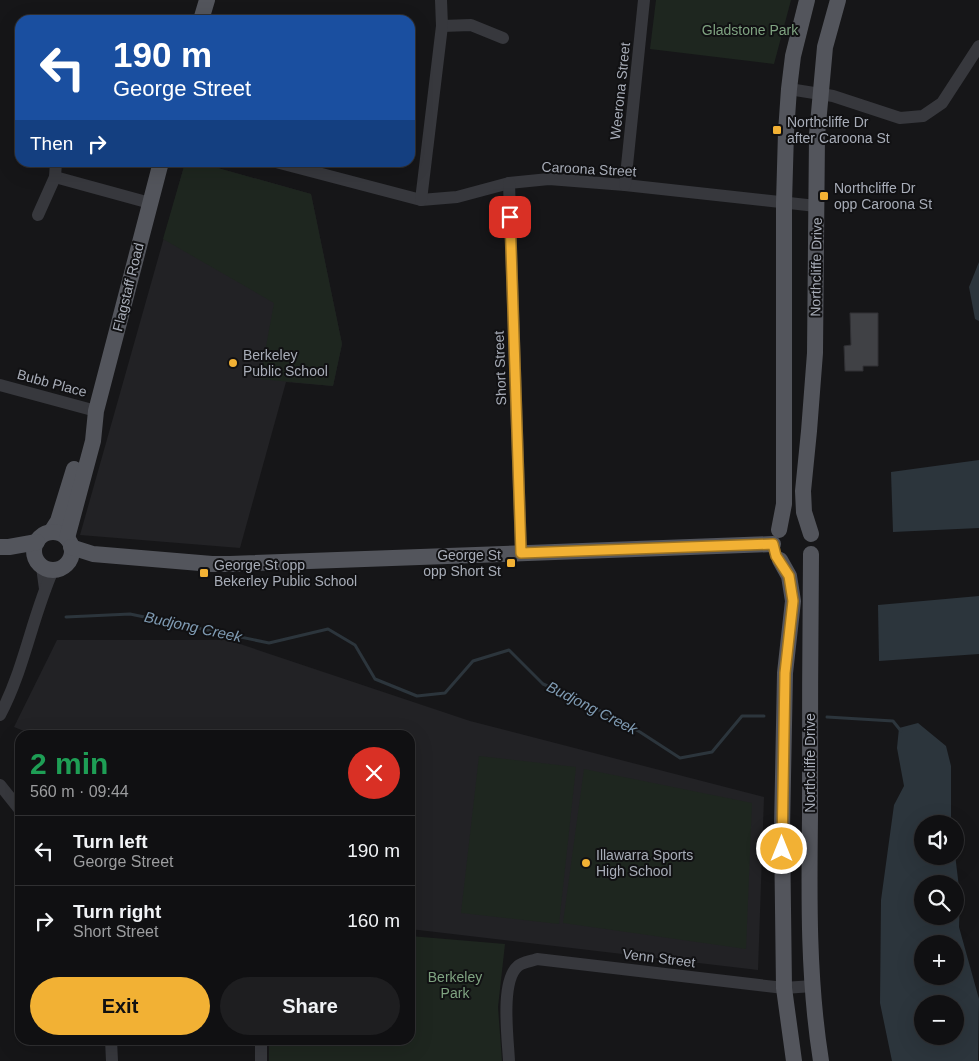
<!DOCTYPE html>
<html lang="en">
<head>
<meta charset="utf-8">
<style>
  :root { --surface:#101012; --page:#1e1e20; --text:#f1f3f6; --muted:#9c9d9f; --line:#303032; --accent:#f2b134 }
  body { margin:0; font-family:Helvetica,sans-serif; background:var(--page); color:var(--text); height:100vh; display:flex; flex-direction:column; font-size:19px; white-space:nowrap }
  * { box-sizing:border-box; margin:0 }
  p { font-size:16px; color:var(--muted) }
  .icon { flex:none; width:28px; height:28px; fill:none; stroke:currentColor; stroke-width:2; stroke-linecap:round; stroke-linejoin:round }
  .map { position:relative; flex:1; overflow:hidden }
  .panel { position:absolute; left:15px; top:730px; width:400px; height:315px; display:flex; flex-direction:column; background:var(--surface); border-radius:15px; box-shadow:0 5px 20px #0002,0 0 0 1px var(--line) }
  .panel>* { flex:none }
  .guide { position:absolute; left:15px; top:15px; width:400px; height:152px; border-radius:15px; box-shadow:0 5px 20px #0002,0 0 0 1px var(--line); background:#1a4fa0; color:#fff; overflow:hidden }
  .tools { position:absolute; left:914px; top:815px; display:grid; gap:10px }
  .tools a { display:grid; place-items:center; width:50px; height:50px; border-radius:50%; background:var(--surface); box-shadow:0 5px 20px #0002,0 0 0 1px var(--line); font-size:25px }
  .pin { position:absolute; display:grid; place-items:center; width:42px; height:42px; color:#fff; margin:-21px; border-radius:10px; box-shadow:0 2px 8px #0006 }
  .me { position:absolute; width:55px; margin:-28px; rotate:0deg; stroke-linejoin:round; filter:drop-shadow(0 0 4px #0008) }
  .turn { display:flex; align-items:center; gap:18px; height:105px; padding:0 15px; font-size:22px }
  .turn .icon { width:65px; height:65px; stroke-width:2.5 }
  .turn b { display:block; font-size:35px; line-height:42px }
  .then { display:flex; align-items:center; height:48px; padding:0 15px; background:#0003; gap:10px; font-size:19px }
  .round { display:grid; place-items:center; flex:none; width:52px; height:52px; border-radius:26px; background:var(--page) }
  .overview { display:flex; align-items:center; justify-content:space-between; height:85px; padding:0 15px }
  h1 { font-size:30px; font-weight:700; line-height:38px; color:#1e9e55 }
  .cta { display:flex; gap:10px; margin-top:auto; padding:10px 15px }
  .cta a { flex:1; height:58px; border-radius:30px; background:var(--accent); color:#111; font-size:20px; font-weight:700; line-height:58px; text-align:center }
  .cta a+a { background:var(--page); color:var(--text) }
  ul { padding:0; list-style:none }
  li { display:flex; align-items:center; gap:15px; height:70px; padding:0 15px; border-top:1px solid var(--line) }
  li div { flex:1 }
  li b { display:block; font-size:19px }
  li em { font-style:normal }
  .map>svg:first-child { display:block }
</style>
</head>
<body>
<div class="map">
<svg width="979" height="1061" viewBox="0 0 979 1061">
  <rect width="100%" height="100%" fill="#161618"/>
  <g fill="#222225">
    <path d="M185 163H200L311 194 342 344 333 386 286 382 240 548 80 535Z"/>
    <path d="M57 640H228L470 721 764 797 758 970 410 929V735H34L14 727Z"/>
  </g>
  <g fill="#1e261f">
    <path d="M656 0H791L774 64 650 49Z"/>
    <path d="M185 163H200L311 194 342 344 333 386 260 379 274 303 163 239Z"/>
    <path d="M479 756 576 767 559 924 461 913Z"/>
    <path d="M584 769 752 803 746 949 563 923Z"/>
    <path d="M410 936 505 944 498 1007 502 1061H269V1040H410Z"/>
  </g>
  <g fill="#2c353c" fill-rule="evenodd">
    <path d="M979 262V321L975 319 969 287Z"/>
    <path d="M979 460V528L893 532 891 472Z"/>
    <path d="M979 596V654L879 661 878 605Z"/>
    <path d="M918 723 946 746 951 766V824H922V856H955V854L960 896 959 927 979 999 978 1061H892L880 1003 881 900 894 805 904 786 897 748 899 728ZM922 884H955V916H922ZM922 944H955V976H922ZM922 1004H955V1036H922Z"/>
  </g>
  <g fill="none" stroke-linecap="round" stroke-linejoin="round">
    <g stroke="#2c353c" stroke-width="3">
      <path d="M66 617 130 614 269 643 328 629 355 645 375 679 417 696 445 693 473 661 509 650 543 684 578 699 640 732 680 758 712 752 742 716H764"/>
      <path d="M827 717 893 721 901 731"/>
    </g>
  </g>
  <path fill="#404145" stroke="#303034" d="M850 313H878V366H863V371H845L844 346 851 345Z"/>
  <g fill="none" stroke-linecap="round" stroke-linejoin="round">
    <g stroke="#37383d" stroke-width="12">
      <path d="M442 26 471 25 503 38"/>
      <path d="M789 89 833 96 900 118 923 116 942 103 979 46"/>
      <path d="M276 162 421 200 457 197 509 183 549 179 625 185 816 206"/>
      <path d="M55 177 150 203"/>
      <path d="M509 183 521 553"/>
      <path d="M625 185 644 0"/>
      <path d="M421 200 442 26 441 0"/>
      <path d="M38 215 55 177 56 162"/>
      <path d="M0 385 96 411"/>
      <path d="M42 567 45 589"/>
      <path d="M0 715C24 670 32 617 53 570"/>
      <path d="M0 785 20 810"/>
      <path d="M111 1040 112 1061"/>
      <path d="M261 1040V1061"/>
      <path d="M509 1061C508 1039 500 981 518 966 522 962 532 961 537 959L784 988 813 986"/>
    </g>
    <g stroke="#53555c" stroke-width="16">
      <path d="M201 20 207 0"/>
      <path d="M779 530 784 504V203L786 132 789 89 793 56 807 0"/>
      <path d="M51 532 58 521 74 469"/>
      <circle cx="53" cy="551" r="19"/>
      <path d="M811 534 804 512 803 491 809 431 815 353 817 135 825 47 838 0"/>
      <path d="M67 538 93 441 96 411 161 162"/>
      <path d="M0 547H9L37 542"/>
      <path d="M71 547 93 554 212 564H230L773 544"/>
      <path d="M811 554C810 641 810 729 810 816 809 897 808 980 821 1061"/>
      <path d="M780 560 789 576 793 601 785 673 782 829 784 988 794 1061"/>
    </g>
  </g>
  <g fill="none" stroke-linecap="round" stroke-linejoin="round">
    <g stroke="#9d7322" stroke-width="12">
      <path id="route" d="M510 217 521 553 773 544 776 556 789 576 793 601 785 673 782 849"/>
    </g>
    <use href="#route" stroke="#f2b134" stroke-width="9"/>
  </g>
  <g fill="#f2b134" stroke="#111113" stroke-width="2">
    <rect x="772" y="125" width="10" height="10" rx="2.5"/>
    <rect x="819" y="191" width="10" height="10" rx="2.5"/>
    <circle cx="233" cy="363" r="5"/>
    <rect x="506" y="558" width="10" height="10" rx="2.5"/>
    <rect x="199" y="568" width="10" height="10" rx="2.5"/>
    <circle cx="586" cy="863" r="5"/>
  </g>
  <g text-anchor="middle" stroke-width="4" stroke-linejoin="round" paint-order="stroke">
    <g font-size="14" fill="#7fa381" stroke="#111113">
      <text x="750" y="35">Gladstone Park</text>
      <text x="455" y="982">Berkeley<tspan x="455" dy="16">Park</tspan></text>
    </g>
    <g font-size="14" fill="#a8adb8" stroke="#111113">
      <text transform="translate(620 91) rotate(-84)" y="5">Weerona Street</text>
      <text transform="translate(589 169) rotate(3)" y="5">Caroona Street</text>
      <text transform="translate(816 267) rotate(-89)" y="5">Northcliffe Drive</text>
      <text transform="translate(128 287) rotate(-76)" y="5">Flagstaff Road</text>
      <text transform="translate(500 368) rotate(-92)" y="5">Short Street</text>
      <text transform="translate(52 383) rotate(15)" y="5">Bubb Place</text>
      <text transform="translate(810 763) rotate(-90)" y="5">Northcliffe Drive</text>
      <text transform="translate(659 958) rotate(7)" y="5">Venn Street</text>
    </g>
    <g font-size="14" fill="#a8adb8" stroke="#111113" text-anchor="start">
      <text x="787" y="127">Northcliffe Dr<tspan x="787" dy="16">after Caroona St</tspan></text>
      <text x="834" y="193">Northcliffe Dr<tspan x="834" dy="16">opp Caroona St</tspan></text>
      <text x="243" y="360">Berkeley<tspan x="243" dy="16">Public School</tspan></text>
      <text x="501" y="560" text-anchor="end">George St<tspan x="501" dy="16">opp Short St</tspan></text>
      <text x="214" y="570">George St opp<tspan x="214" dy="16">Bekerley Public School</tspan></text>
      <text x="596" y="860">Illawarra Sports<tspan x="596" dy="16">High School</tspan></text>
    </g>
    <g font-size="15" font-style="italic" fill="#7f9bb3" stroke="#111113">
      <text transform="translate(193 627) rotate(12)" y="5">Budjong Creek</text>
      <text transform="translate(592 708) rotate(27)" y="5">Budjong Creek</text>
    </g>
  </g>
</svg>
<div class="tools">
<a><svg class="icon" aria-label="sound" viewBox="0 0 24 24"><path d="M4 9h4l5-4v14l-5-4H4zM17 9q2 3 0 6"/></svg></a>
<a><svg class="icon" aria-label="search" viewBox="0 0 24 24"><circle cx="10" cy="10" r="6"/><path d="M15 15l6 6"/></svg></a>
<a>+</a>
<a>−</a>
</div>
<div class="pin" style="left:510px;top:217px;background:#d93025"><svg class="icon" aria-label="arrive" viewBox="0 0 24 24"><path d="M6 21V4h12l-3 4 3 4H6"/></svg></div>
<svg class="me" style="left:782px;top:849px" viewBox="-20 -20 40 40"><circle r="17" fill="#f2b134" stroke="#fff" stroke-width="3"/><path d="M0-11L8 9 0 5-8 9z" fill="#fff"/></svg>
<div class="guide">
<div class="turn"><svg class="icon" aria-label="left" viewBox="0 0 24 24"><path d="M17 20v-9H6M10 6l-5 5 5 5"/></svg><div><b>190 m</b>George Street</div></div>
<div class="then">Then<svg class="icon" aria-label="right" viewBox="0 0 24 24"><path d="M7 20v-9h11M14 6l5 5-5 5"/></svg></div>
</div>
<section class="panel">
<div class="overview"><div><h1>2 min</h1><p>560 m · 09:44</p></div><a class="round" style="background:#d93025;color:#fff"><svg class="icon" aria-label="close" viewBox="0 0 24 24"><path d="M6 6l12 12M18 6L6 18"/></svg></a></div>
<ul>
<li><svg class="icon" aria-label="left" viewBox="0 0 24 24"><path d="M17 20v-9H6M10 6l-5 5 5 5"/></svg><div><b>Turn left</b><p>George Street</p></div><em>190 m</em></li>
<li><svg class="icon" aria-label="right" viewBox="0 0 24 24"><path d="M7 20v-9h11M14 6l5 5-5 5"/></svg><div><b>Turn right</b><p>Short Street</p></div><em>160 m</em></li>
</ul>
<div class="cta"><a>Exit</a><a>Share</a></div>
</section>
</div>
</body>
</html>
